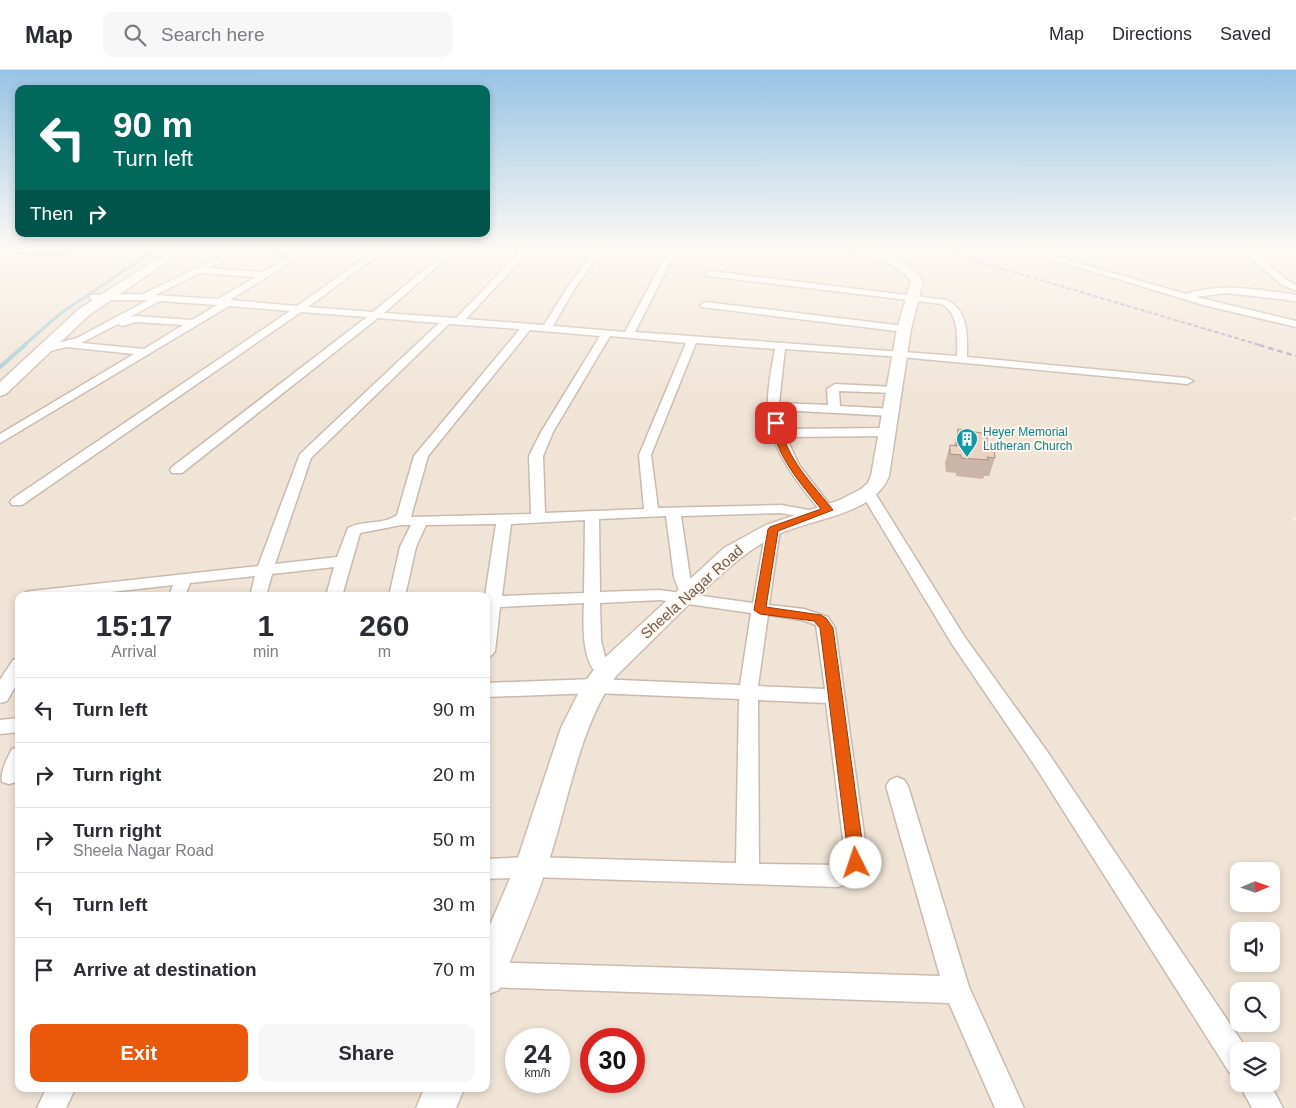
<!DOCTYPE html>
<html lang="en">
<head>
<meta charset="utf-8">
<style>
  :root { --surface:#fff; --page:#f7f7f7; --text:#2b2b33; --muted:#7c7c81; --line:#e1e1e2; --accent:#ea580c }
  body { margin:0; font-family:Arial,sans-serif; background:var(--page); color:var(--text); height:100vh; display:flex; flex-direction:column; font-size:19px; white-space:nowrap }
  * { box-sizing:border-box; margin:0 }
  p { font-size:16px; color:var(--muted) }
  .icon { flex:none; width:28px; height:28px; fill:none; stroke:currentColor; stroke-width:2; stroke-linecap:round; stroke-linejoin:round }
  .map { position:relative; flex:1; overflow:hidden }
  .panel { position:absolute; left:15px; top:522px; width:475px; height:500px; display:flex; flex-direction:column; background:var(--surface); border-radius:10px; box-shadow:0 2px 8px #0003 }
  .panel>* { flex:none }
  .guide { position:absolute; left:15px; top:15px; width:475px; height:152px; border-radius:10px; box-shadow:0 2px 8px #0003; background:#00695c; color:#fff; overflow:hidden }
  .needle { width:32px; rotate:88deg }
  .tools { position:absolute; left:1230px; top:792px; display:grid; gap:10px }
  .tools a { display:grid; place-items:center; width:50px; height:50px; border-radius:10px; background:var(--surface); box-shadow:0 2px 8px #0003; font-size:25px }
  .speed { position:absolute; left:505px; top:958px; display:flex; gap:10px; font-size:25px; font-weight:700; text-align:center }
  .speed>* { display:grid; place-content:center; width:65px; height:65px; border-radius:50%; background:var(--surface); box-shadow:0 2px 8px #0003; line-height:1 }
  .speed small { font-size:12px; font-weight:400 }
  .speed .limit { border:8px solid #d22; background:#fff; color:#111 }
  .pin { position:absolute; display:grid; place-items:center; width:42px; height:42px; color:#fff; margin:-21px; border-radius:10px; box-shadow:0 2px 8px #0006 }
  .me { position:absolute; width:55px; margin:-28px; rotate:356deg; stroke-linejoin:round; filter:drop-shadow(0 0 4px #0008) }
  .turn { display:flex; align-items:center; gap:18px; height:105px; padding:0 15px; font-size:22px }
  .turn .icon { width:65px; height:65px; stroke-width:2.5 }
  .turn b { display:block; font-size:35px; line-height:42px }
  .then { display:flex; align-items:center; height:48px; padding:0 15px; background:#0003; gap:10px; font-size:19px }
  .eta { display:flex; justify-content:space-evenly; align-items:center; height:85px; text-align:center }
  .eta b { font-size:30px; font-weight:700; line-height:35px }
  .button { display:flex; gap:10px; margin-top:auto; padding:10px 15px }
  .button a { flex:1; height:58px; border-radius:10px; background:var(--accent); color:#fff; font-size:20px; font-weight:700; line-height:58px; text-align:center }
  .button a+a { background:var(--page); color:var(--text) }
  ul { padding:0; list-style:none }
  li { display:flex; align-items:center; gap:15px; height:65px; padding:0 15px; border-top:1px solid var(--line) }
  li div { flex:1 }
  li b { display:block; font-size:19px }
  li em { font-style:normal }
  header { display:flex; align-items:center; gap:30px; box-sizing:border-box; height:70px; padding:0 25px; background:var(--surface); border-bottom:1px solid var(--line) }
  header strong { font-size:24px }
  nav { display:flex; gap:28px; margin-inline-start:auto; font-size:18px }
  .search { width:350px; height:45px; background:var(--page); display:flex; align-items:center; gap:12px; box-sizing:border-box; padding:0 18px; border-radius:10px; color:var(--muted); font-size:19px }
  .map>svg:first-child { display:block }
</style>
</head>
<body>
<header>
<strong>Map</strong>
<div class="search"><svg class="icon" aria-label="search" viewBox="0 0 24 24"><circle cx="10" cy="10" r="6"/><path d="M15 15l6 6"/></svg>Search here</div>
<nav><a>Map</a><a>Directions</a><a>Saved</a></nav>
</header>
<div class="map">
<svg width="1296" height="1038" viewBox="0 0 1296 1038">
  <rect width="100%" height="100%" fill="#faf2e7"/>
  <path fill="#f0e4d6" fill-rule="evenodd" d="M0 180H1296V447H1292L1296 452V1038H0ZM19 526H486V1019H19ZM1239 801H1271V834H1239ZM1239 861H1271V894H1239ZM1239 921H1271V954H1239ZM516 969H559V1011H516ZM591 969H634V1011H591ZM1239 981H1271V1014H1239Z"/>
  <g fill="none" stroke-linecap="round" stroke-linejoin="round">
    <path stroke="#a5cbd2" stroke-width="3" d="M23 276 61 243 155 180"/>
    <path stroke="#a5cbd2" stroke-width="4" d="M0 297 25 275"/>
    <g stroke="#cabaae" stroke-width="3">
      <g id="street">
        <path d="M234 180H243L209 198 263 202 292 185 253 182 249 180H310L230 230 297 236 376 180H385L308 237 373 242 448 180H456L384 243 456 248 522 180H530L466 249 544 255 567 218 595 180H603L575 218 553 256 625 262 668 181 675 180 676 181 635 262 957 286C957 268 960 245 942 234L707 206V202L710 201 947 230C969 242 967 265 967 287L1187 308 1193 311 1187 314 901 287 785 279 779 333 828 335 827 319 835 314 895 317 901 320 895 323 839 321 840 336 895 339 897 342 891 346 780 340 783 359 888 358 894 362 888 366 786 367 799 395 834 440 832 443H822C795 410 767 376 768 332 768 314 772 296 775 279L696 273 651 385 658 438 781 435 820 442 822 445 820 448 815 449 781 443 681 446 690 507 696 522 695 525 753 533 766 459 768 456H778L780 459 769 535 804 539 828 547 835 558 867 785 866 793 858 810 838 817 531 807 486 809V789L531 787 736 793 739 629 595 623 486 627V613L595 609 740 615 751 543 660 530 600 533 601 570 605 587 616 600 613 605C580 614 583 552 584 533L500 537 495 581 492 585 486 587 485 526 496 454 426 455 416 477 405 526H389L400 477 411 455H401L360 463 342 526H326L334 497 272 504 266 526H250L255 506 190 513 185 526H169L173 515 76 526H24L26 522 32 521 258 496 300 384 439 253 378 248 182 403H172L170 400 172 397 367 247 301 242 22 435H12L10 432 12 429 290 241 229 236 0 373V364L134 284 66 277 43 283 39 282 38 280 39 278 77 268 148 230H93L90 229V225L143 224ZM200 203 256 207 218 229 155 225ZM160 231 217 235 192 250 135 246 130 247ZM136 252 183 255 144 279 81 273 118 254 122 256ZM449 254 520 259 414 386 397 445C384 455 363 450 348 458L337 487 275 494 311 388ZM530 260 600 266 541 362 529 386 531 444 411 447 428 386ZM610 266 686 273 639 385 644 439 545 443 543 386 553 362ZM666 446 674 507 680 523 660 520 600 522 599 449ZM585 450 584 523 502 526 511 454ZM768 545 802 550 816 555 825 619 758 616ZM758 630 826 633 845 785 842 795 759 794Z"/>
        <path d="M1021 180H1032L1186 224C1222 212 1259 220 1296 225V231L1226 223 1196 227 1296 251V257L1207 236Z"/>
        <path d="M1242 180H1250L1287 210 1296 215V221L1281 214Z"/>
        <path d="M705 232 904 256 909 259 904 262 702 237 700 235Z"/>
        <path d="M868 419 875 423 964 566 1049 684 1248 981H1239V1006L1229 1002 1035 696 952 574 861 423Z"/>
        <path d="M19 588V610L7 631 0 633V610L13 590Z"/>
        <path d="M19 648V662L0 664V650Z"/>
        <path d="M19 677V707L16 712 9 714 2 712C0 701 7 689 12 679Z"/>
        <path d="M897 707 904 710 908 716 969 917 1024 1038H995L949 933 486 917 487 892 940 906 886 716 890 710Z"/>
        <path d="M1239 1014H1270L1283 1038H1252Z"/>
        <path d="M46 1019H75L66 1038H37Z"/>
      </g>
    </g>
    <g stroke="#cebcaf" stroke-width="3">
      <g id="secondary">
        <path d="M171 180H184L89 245 6 324 0 326V312L79 239Z"/>
        <path d="M840 180C870 177 906 186 923 211L911 259 889 406C874 445 813 448 779 464 749 478 727 499 703 521 673 549 645 578 616 606 578 658 568 736 547 796 535 834 518 870 504 907L499 920 486 925V864L515 797 561 658 582 616 598 594 724 478 766 455 840 430 861 419 868 413 871 406 897 259 911 211C895 189 866 188 842 182Z"/>
        <path d="M424 1019H464L456 1038H416Z"/>
      </g>
    </g>
    <use href="#street" fill="#fff" fill-rule="evenodd"/>
    <use href="#secondary" fill="#fff" fill-rule="evenodd"/>
    <path stroke="#b5a6c2" stroke-width="2" stroke-dasharray="4.5 2.5" stroke-linecap="butt" d="M939 180 1263 276"/>
    <path stroke="#b5a6c2" stroke-width="2.5" stroke-dasharray="5.5 4" stroke-linecap="butt" d="M1259 275 1296 286"/>
  </g>
  <g fill="#cbb5a6">
    <path d="M0 180H75L54 188 0 182Z"/>
    <path d="M958 359 987 379 995 388 989 406H984L983 409 956 406V403L946 402 945 393 950 375 954 376Z"/>
  </g>
  <path fill="#a59387" d="M51 180H75L54 188Z"/>
  <path fill="#ecd2c1" stroke="#a59387" d="M958 359 987 364V379L994 380 995 388 987 387 988 390 961 388V385L950 384V375L957 376Z"/>
  <linearGradient id="sky" x2="0" y2="1"><stop stop-color="#97c4e5"/><stop offset="0.55" stop-color="#fdf9f4"/><stop offset="1" stop-color="#fdf9f4" stop-opacity="0"/></linearGradient>
  <rect width="1296" height="325" fill="url(#sky)"/>
  <path fill="#ea580c" stroke="#983908" d="M776 351 780 353C786 389 812 413 833 440L778 461 766 537 821 545 826 548 833 558 864 785 861 798 856 800 850 798 847 793 848 785 820 558 814 551 760 544 754 540 768 459 770 457 821 439C801 414 777 387 771 353Z"/>
  <defs>
    <g id="building-pin" transform="scale(1.125)"><path d="M0 17L-7.5 6A9.5 9.5 0 1 1 7.5 6Z" fill="#0f9aa8" stroke="#fdf6ec"/><path d="M-4-6H4V6H1V3H-1V6H-4ZM-2.5-4.3h1.7v1.8h-1.7ZM.8-4.3h1.7v1.8H.8ZM-2.5-1h1.7V.8h-1.7ZM.8-1h1.7V.8H.8Z" fill="#fff"/></g>
  </defs>
  <g fill-rule="evenodd">
    <use href="#building-pin" x="967" y="369"/>
  </g>
  <g text-anchor="middle" stroke-width="4" stroke-linejoin="round" paint-order="stroke">
    <g font-size="12" fill="#0d838f" stroke="#fdf6ec" text-anchor="start">
      <text x="983" y="366">Heyer Memorial<tspan x="983" dy="14">Lutheran Church</tspan></text>
    </g>
    <g font-size="15" fill="#705a4e" stroke="#fdf6ec">
      <text transform="translate(692 522) rotate(-42)" y="5">Sheela Nagar Road</text>
    </g>
  </g>
</svg>
<div class="tools">
<a><svg class="needle" viewBox="-14 -14 28 28"><path d="M0-13l5 13h-10z" fill="#e53935"/><path d="M0 13l5-13h-10z" fill="#7c7c81"/></svg></a>
<a><svg class="icon" aria-label="sound" viewBox="0 0 24 24"><path d="M4 9h4l5-4v14l-5-4H4zM17 9q2 3 0 6"/></svg></a>
<a><svg class="icon" aria-label="search" viewBox="0 0 24 24"><circle cx="10" cy="10" r="6"/><path d="M15 15l6 6"/></svg></a>
<a><svg class="icon" aria-label="layers" viewBox="0 0 24 24"><path d="M12 4l9 5-9 5-9-5zM3 14l9 5 9-5"/></svg></a>
</div>
<div class="speed"><div>24<small>km/h</small></div><div class="limit">30</div></div>
<div class="pin" style="left:776px;top:353px;background:#d93025"><svg class="icon" aria-label="arrive" viewBox="0 0 24 24"><path d="M6 21V4h12l-3 4 3 4H6"/></svg></div>
<svg class="me" style="left:856px;top:793px" viewBox="-20 -20 40 40"><circle r="19" fill="#fff"/><path d="M0-13L10 11 0 6-10 11z" fill="#ea580c"/></svg>
<div class="guide">
<div class="turn"><svg class="icon" aria-label="left" viewBox="0 0 24 24"><path d="M17 20v-9H6M10 6l-5 5 5 5"/></svg><div><b>90 m</b>Turn left</div></div>
<div class="then">Then<svg class="icon" aria-label="right" viewBox="0 0 24 24"><path d="M7 20v-9h11M14 6l5 5-5 5"/></svg></div>
</div>
<section class="panel">
<div class="eta">
<div><b>15:17</b><p>Arrival</p></div>
<div><b>1</b><p>min</p></div>
<div><b>260</b><p>m</p></div>
</div>
<ul>
<li><svg class="icon" aria-label="left" viewBox="0 0 24 24"><path d="M17 20v-9H6M10 6l-5 5 5 5"/></svg><div><b>Turn left</b></div><em>90 m</em></li>
<li><svg class="icon" aria-label="right" viewBox="0 0 24 24"><path d="M7 20v-9h11M14 6l5 5-5 5"/></svg><div><b>Turn right</b></div><em>20 m</em></li>
<li><svg class="icon" aria-label="right" viewBox="0 0 24 24"><path d="M7 20v-9h11M14 6l5 5-5 5"/></svg><div><b>Turn right</b><p>Sheela Nagar Road</p></div><em>50 m</em></li>
<li><svg class="icon" aria-label="left" viewBox="0 0 24 24"><path d="M17 20v-9H6M10 6l-5 5 5 5"/></svg><div><b>Turn left</b></div><em>30 m</em></li>
<li><svg class="icon" aria-label="arrive" viewBox="0 0 24 24"><path d="M6 21V4h12l-3 4 3 4H6"/></svg><div><b>Arrive at destination</b></div><em>70 m</em></li>
</ul>
<div class="button"><a>Exit</a><a>Share</a></div>
</section>
</div>
</body>
</html>
